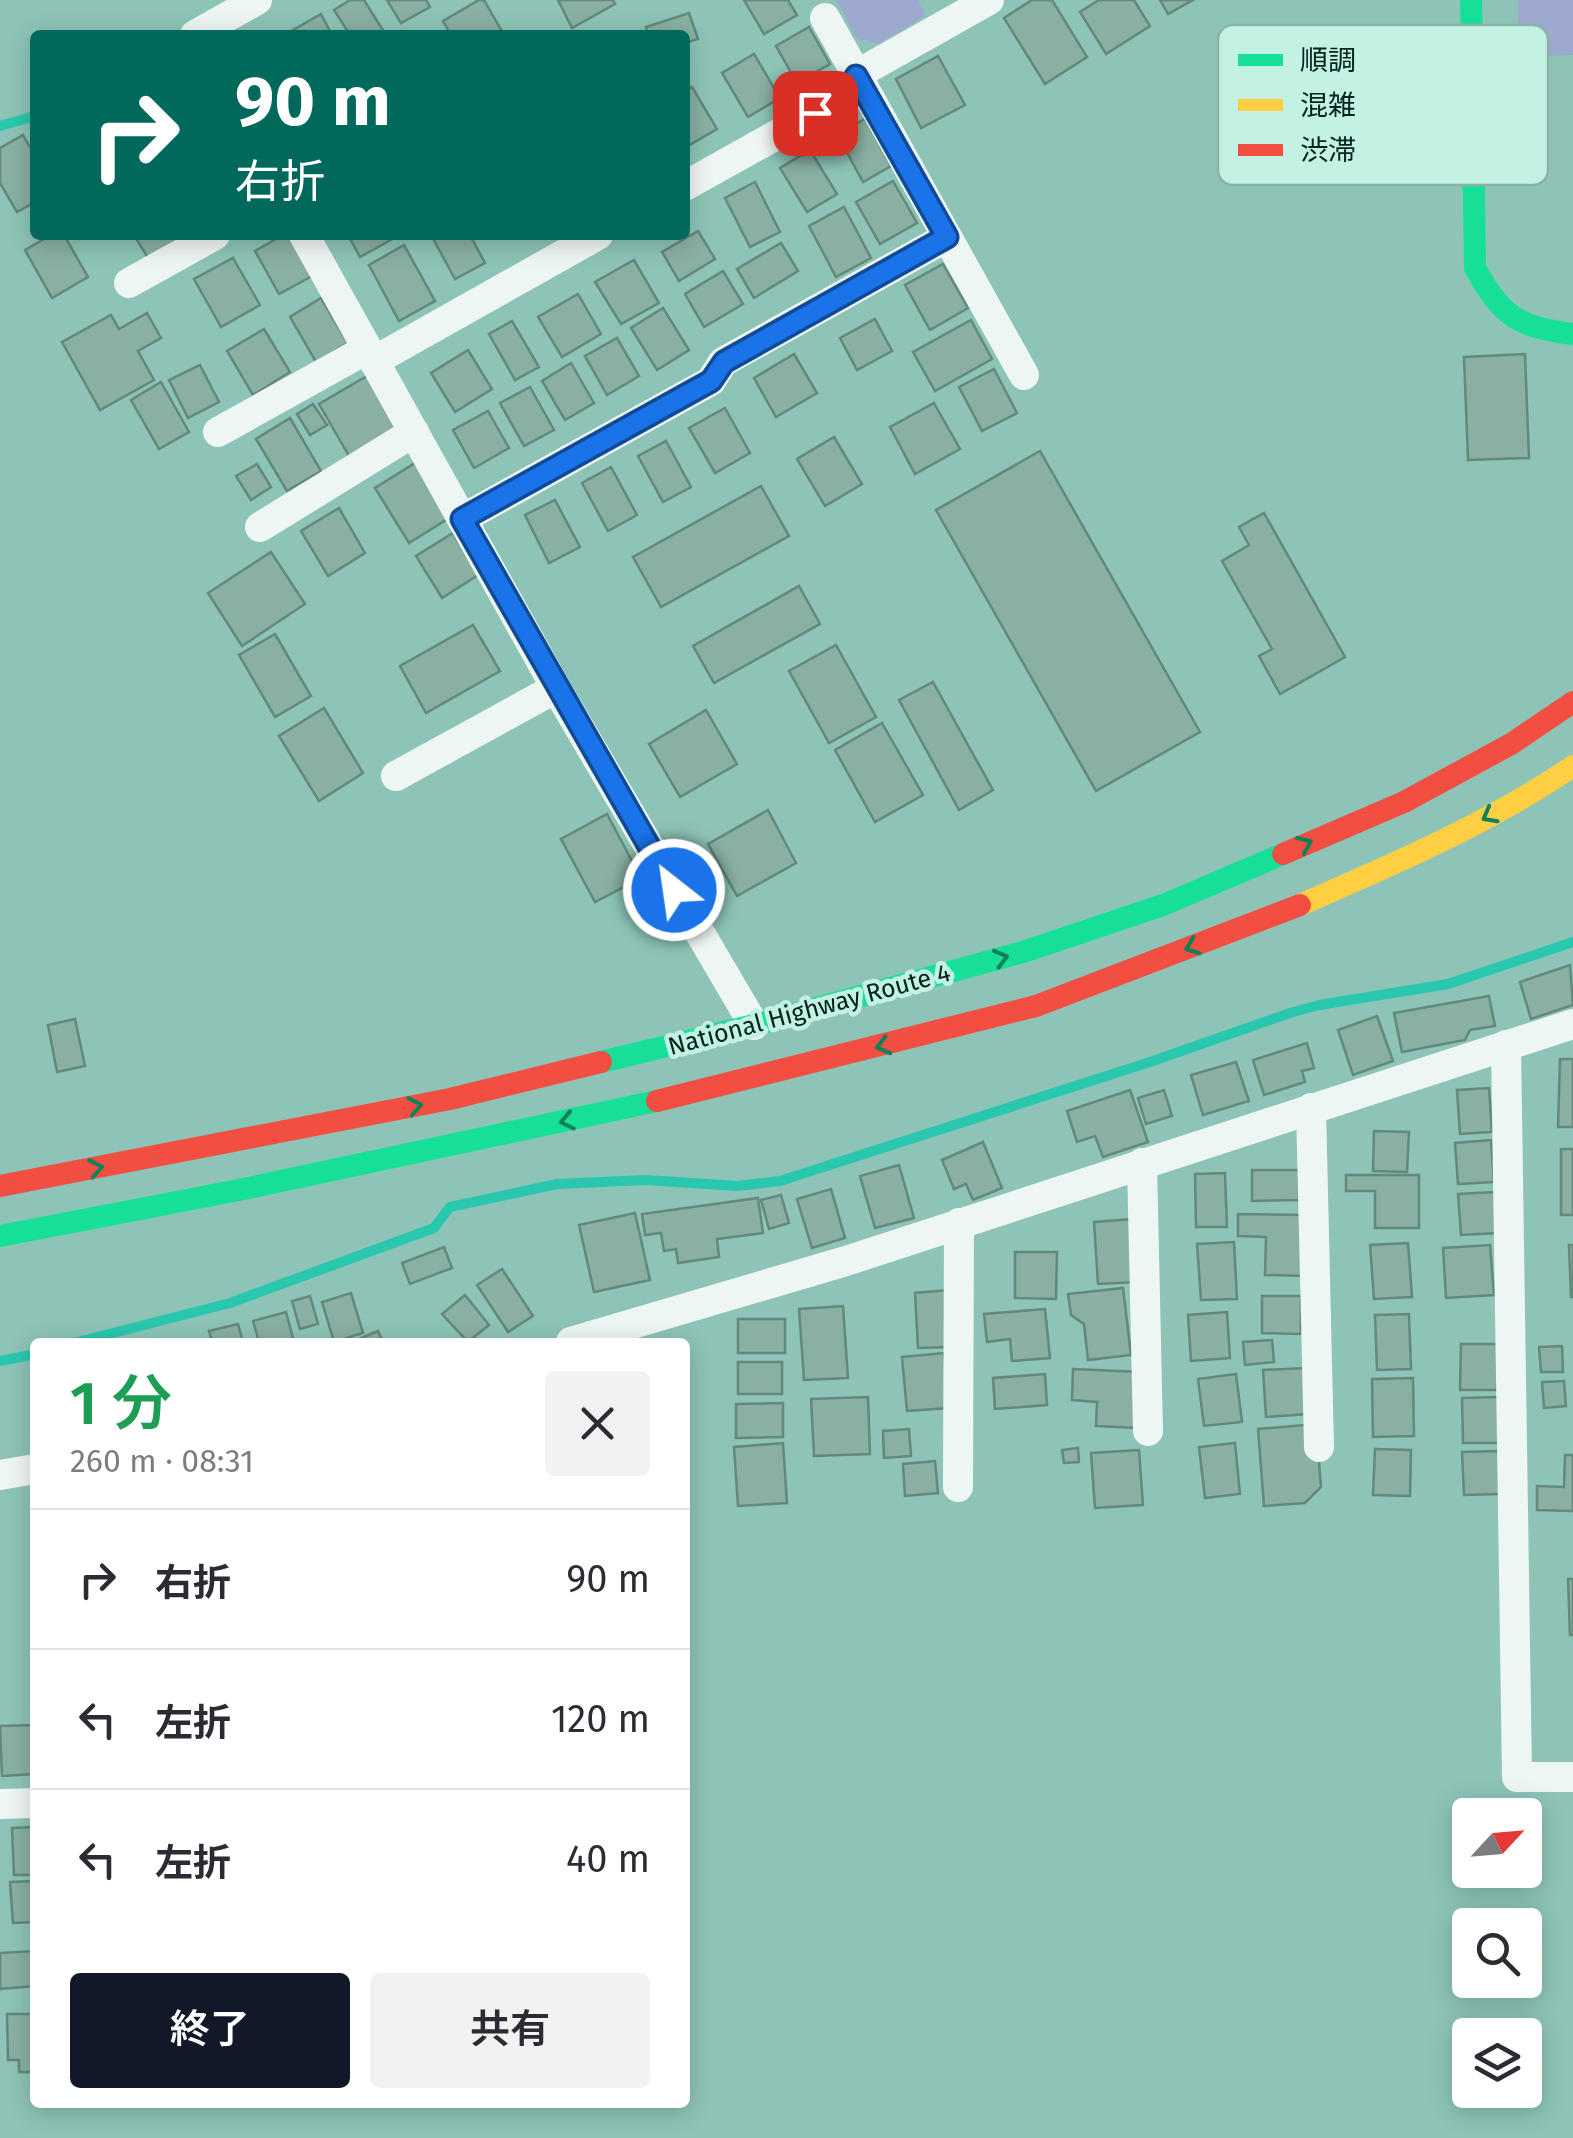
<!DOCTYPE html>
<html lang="ja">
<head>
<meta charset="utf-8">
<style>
  :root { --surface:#fff; --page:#f2f2f3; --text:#2b2b33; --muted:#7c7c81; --line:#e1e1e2; --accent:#111827 }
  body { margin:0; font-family:"Fira Sans","Noto Sans JP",sans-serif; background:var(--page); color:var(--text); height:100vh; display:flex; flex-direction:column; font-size:38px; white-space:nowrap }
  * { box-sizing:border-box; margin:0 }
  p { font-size:32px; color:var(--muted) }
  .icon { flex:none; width:55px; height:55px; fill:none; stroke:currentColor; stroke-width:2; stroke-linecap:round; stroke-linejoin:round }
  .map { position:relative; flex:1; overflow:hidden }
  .drawer { position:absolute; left:30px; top:1338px; width:660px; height:770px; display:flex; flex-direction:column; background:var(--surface); border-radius:10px; box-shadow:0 5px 25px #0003 }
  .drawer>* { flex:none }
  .hud { position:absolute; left:30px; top:30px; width:660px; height:210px; border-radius:10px; box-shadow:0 5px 25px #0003; background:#00695c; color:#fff; overflow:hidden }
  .needle { width:65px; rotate:64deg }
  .fabs { position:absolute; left:1452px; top:1798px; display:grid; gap:20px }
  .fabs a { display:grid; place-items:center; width:90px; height:90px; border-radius:10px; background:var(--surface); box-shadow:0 5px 25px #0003; font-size:50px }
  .pin { position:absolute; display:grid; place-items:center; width:85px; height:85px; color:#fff; margin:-42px; border-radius:20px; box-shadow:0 5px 15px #0006 }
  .me { position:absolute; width:110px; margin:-55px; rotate:330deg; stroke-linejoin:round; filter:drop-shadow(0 0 8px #0008) }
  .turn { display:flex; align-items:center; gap:35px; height:210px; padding:0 40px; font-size:45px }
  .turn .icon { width:130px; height:130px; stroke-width:2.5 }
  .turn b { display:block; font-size:70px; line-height:85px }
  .round { display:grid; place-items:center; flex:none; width:105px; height:105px; border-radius:10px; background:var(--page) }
  .headline { display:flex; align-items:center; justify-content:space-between; height:170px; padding:0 40px }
  h1 { font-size:60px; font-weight:600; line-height:75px; color:#1e9e55 }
  .primary-button { display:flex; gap:20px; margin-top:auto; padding:20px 40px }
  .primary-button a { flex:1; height:115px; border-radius:10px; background:var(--accent); color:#fff; font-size:40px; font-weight:600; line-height:115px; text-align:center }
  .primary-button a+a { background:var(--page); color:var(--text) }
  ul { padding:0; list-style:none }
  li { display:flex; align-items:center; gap:30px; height:140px; padding:0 40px; border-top:2px solid var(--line) }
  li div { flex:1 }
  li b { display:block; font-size:38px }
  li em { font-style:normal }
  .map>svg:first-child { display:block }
</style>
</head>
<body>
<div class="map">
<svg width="1573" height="2138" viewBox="0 0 1573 2138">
  <rect width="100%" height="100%" fill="#8dc4b7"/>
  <g fill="#9ca8ce">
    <path d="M836 0H918L926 15 879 44 857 38Z"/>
    <path d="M1518 0H1573V55L1518 56Z"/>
  </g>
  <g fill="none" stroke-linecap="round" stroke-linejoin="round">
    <g stroke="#2ac7af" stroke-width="10">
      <path d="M0 126 35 116"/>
      <path d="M78 1342 230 1303 434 1228 450 1207 557 1184 646 1180 738 1186 780 1181 1150 1062 1290 1013 1319 1005 1448 984 1573 942"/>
      <path d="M0 1361 35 1354"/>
    </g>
  </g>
  <g fill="#89b0a2" stroke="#62897c" stroke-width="2.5">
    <path d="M350 0H364L386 35H350L334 10Z"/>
    <path d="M387 0H426L430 7 401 23Z"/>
    <path d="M479 0H484L504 35H451L443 21Z"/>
    <path d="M558 0H613L615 4 572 28Z"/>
    <path d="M744 0H788L797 15 764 34Z"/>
    <path d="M1032 0H1052L1087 57 1045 84 1004 18Z"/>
    <path d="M1099 0H1134L1150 26 1106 54 1080 12Z"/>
    <path d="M1160 0H1193L1168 14Z"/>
    <path d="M689 13 698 39 685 43V35H648L646 27Z"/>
    <path d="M321 14 332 35H295L293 30Z"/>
    <path d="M809 27 830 64 797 83 776 46Z"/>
    <path d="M754 54 780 98 748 117 722 73Z"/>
    <path d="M938 56 965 105 921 128 896 79Z"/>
    <path d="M692 87 717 129 686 147 685 91Z"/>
    <path d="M865 119 891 166 863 182 837 134Z"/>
    <path d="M23 135 35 156V202L17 212 0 183V148Z"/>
    <path d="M810 150 837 194 807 212 780 168Z"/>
    <path d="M893 181 917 223 880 244 856 202Z"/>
    <path d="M755 182 780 232 750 247 725 198Z"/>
    <path d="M844 207 871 258 836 277 809 226Z"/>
    <path d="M698 231 715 259 679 281 662 252Z"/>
    <path d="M51 235H64L88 277 52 298 25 250Z"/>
    <path d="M134 235H185L148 258Z"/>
    <path d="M283 235H289L312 276 279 294 255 251Z"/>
    <path d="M348 235H395L396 237 360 257Z"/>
    <path d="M431 235H470L485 263 455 279Z"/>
    <path d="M781 243 798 271 754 298 737 269Z"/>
    <path d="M404 245 435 301 399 321 369 265Z"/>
    <path d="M233 258 260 305 221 327 194 279Z"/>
    <path d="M634 260 659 303 621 324 595 282Z"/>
    <path d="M943 264 968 308 930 330 905 285Z"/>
    <path d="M723 271 743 304 704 327 685 294Z"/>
    <path d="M578 294 601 334 562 357 538 317Z"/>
    <path d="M321 298 348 343 316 362 290 317Z"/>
    <path d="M663 308 689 350 657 370 631 328Z"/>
    <path d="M147 313 161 338 138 351 154 380 100 410 62 342 111 315 119 329Z"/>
    <path d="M875 319 892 351 857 370 840 338Z"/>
    <path d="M971 320 992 359 935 391 913 352Z"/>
    <path d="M512 321 539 367 515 380 489 334Z"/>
    <path d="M264 329 290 372 253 395 227 351Z"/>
    <path d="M617 338 639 376 607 395 585 356Z"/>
    <path d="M468 350 492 389 455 412 431 373Z"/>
    <path d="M794 354 817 393 776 417 754 378Z"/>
    <path d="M1525 354 1529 458 1468 460 1464 357Z"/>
    <path d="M571 363 594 403 565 420 542 381Z"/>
    <path d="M200 365 219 402 188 418 169 380Z"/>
    <path d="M994 369 1017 413 982 431 959 387Z"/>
    <path d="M367 376 397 428 349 456 319 404Z"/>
    <path d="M161 382 189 432 159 449 131 400Z"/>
    <path d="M530 387 554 430 524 446 500 403Z"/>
    <path d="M934 403 960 449 915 474 890 427Z"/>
    <path d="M313 404 327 425 310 435 297 414Z"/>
    <path d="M725 408 750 453 715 473 689 428Z"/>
    <path d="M488 411 509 448 474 468 453 430Z"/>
    <path d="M290 418 321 471 287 491 256 439Z"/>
    <path d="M834 437 862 484 825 506 797 459Z"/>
    <path d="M666 441 691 487 663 502 638 456Z"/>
    <path d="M1040 451 1200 732 1096 791 936 510Z"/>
    <path d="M415 463 449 518 409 543 375 488Z"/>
    <path d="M257 464 271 487 251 500 236 476Z"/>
    <path d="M611 467 637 515 608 531 582 483Z"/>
    <path d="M761 486 789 536 661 607 633 557Z"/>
    <path d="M555 500 580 547 549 563 525 515Z"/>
    <path d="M339 508 365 553 328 576 301 531Z"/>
    <path d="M1264 513 1345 657 1280 694 1259 656 1272 649 1222 561 1249 545 1239 527Z"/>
    <path d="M453 533 478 575 442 598 416 556Z"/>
    <path d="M271 552 305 604 242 646 208 593Z"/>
    <path d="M799 586 820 624 714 683 693 646Z"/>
    <path d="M473 625 500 671 426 713 400 666Z"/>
    <path d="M275 634 311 696 275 717 239 655Z"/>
    <path d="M836 645 876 717 829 743 789 671Z"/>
    <path d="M933 682 993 790 959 810 899 700Z"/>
    <path d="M324 708 363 773 319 801 279 736Z"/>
    <path d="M706 710 737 764 680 797 649 744Z"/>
    <path d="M882 723 923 795 875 822 835 750Z"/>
    <path d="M768 810 796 863 737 896 708 844Z"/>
    <path d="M607 814 641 878 595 902 561 839Z"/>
    <path d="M1570 965 1573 1005 1531 1019 1520 982Z"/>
    <path d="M1489 996 1495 1026 1470 1030 1465 1040 1402 1052 1394 1013Z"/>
    <path d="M1377 1016 1393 1061 1353 1075 1338 1030Z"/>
    <path d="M75 1019 85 1066 57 1072 48 1025Z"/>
    <path d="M1307 1043 1314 1068 1302 1071 1305 1082 1264 1095 1253 1060Z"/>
    <path d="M1560 1059H1573V1127H1558Z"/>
    <path d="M1236 1062 1249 1101 1203 1115 1191 1075Z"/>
    <path d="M1489 1088 1492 1132 1460 1134 1457 1090Z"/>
    <path d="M1130 1090 1148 1142 1103 1157 1095 1136 1077 1142 1067 1111Z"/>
    <path d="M1164 1090 1172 1116 1146 1124 1138 1098Z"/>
    <path d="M1374 1131 1409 1132 1407 1172 1373 1171Z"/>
    <path d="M1491 1140 1494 1182 1458 1184 1455 1143Z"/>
    <path d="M983 1142 1002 1188 973 1200 966 1184 954 1189 942 1160Z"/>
    <rect x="1561" y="1149" width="12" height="66"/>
    <path d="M899 1165 914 1218 875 1228 860 1176Z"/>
    <path d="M1252 1170H1299V1200L1252 1201Z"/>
    <path d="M1225 1173 1227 1227H1196L1195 1174Z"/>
    <path d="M1346 1175H1419V1228H1375V1191H1346Z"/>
    <path d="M831 1189 845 1238 812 1248 797 1199Z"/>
    <path d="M1496 1192 1499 1233 1461 1235 1458 1194Z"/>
    <path d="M781 1195 789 1223 769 1229 761 1200Z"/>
    <path d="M758 1198 763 1233 717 1239 719 1257 678 1263 676 1249 664 1251 661 1233 645 1235 642 1214Z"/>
    <path d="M635 1213 650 1280 594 1292 579 1225Z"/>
    <path d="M1238 1214 1307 1215 1306 1276 1265 1275 1266 1237 1238 1236Z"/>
    <path d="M1132 1219 1136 1282 1098 1284 1094 1222Z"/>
    <path d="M1234 1242 1237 1299 1201 1300 1197 1244Z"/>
    <path d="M1408 1243 1412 1297 1374 1299 1370 1245Z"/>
    <path d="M1490 1245 1494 1295 1446 1298 1443 1248Z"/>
    <path d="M1569 1245H1573V1297H1571Z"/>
    <path d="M444 1247 452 1268 410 1284 402 1263Z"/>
    <path d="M1015 1252H1057L1056 1299 1015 1298Z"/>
    <path d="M502 1269 533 1316 508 1332 477 1285Z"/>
    <path d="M1123 1288 1131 1355 1088 1360 1084 1324 1071 1315 1068 1294Z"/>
    <path d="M948 1290 951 1347 918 1348 915 1293Z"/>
    <path d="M351 1293 363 1333 334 1342 322 1302Z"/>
    <path d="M465 1295 489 1325 468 1342 442 1314Z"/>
    <path d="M310 1296 318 1324 300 1329 292 1301Z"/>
    <path d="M1262 1296H1301V1334L1262 1333Z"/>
    <path d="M843 1306 848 1378 804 1380 799 1309Z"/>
    <path d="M1045 1309 1050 1358 1012 1361 1010 1339 987 1342 984 1314Z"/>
    <path d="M286 1312 294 1342H259L253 1321Z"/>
    <path d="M1227 1312 1230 1358 1191 1361 1188 1315Z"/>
    <path d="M1409 1314 1411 1369 1377 1370 1375 1315Z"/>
    <rect x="738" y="1319" width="47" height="34"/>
    <path d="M238 1324 243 1342H212L209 1331Z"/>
    <path d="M378 1331 383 1342H352Z"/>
    <path d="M1272 1340 1274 1362 1245 1365 1243 1342Z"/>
    <path d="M1461 1344H1498L1497 1390H1460Z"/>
    <path d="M1562 1346 1563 1372H1541L1539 1347Z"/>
    <path d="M944 1353 949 1408 907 1411 902 1357Z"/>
    <rect x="738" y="1362" width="44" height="32"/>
    <path d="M1305 1368 1308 1414 1266 1417 1263 1370Z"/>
    <path d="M1073 1369 1140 1372 1137 1428 1096 1426 1097 1402 1072 1400Z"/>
    <path d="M1045 1374 1047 1405 995 1409 993 1378Z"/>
    <path d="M1236 1374 1242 1422 1204 1426 1198 1379Z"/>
    <path d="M1413 1378 1414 1436 1373 1437 1372 1379Z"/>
    <path d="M1564 1381 1566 1406 1544 1408 1542 1382Z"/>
    <path d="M868 1397 870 1454 814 1456 811 1399Z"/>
    <path d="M1500 1397 1501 1443H1463L1462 1398Z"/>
    <path d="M783 1403V1437L736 1438V1404Z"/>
    <path d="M1316 1424 1321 1487 1305 1503 1264 1506 1258 1429Z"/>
    <path d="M909 1429 911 1456 884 1458 883 1431Z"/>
    <path d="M783 1443 787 1503 738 1506 734 1447Z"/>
    <path d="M1235 1443 1240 1494 1205 1498 1199 1447Z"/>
    <path d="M1078 1448 1079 1462 1064 1463 1062 1450Z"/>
    <path d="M1375 1449 1411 1450 1410 1496 1373 1495Z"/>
    <path d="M1139 1450 1143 1505 1095 1508 1091 1453Z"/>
    <path d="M1500 1451 1501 1494 1464 1495 1462 1452Z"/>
    <path d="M1565 1455H1573V1511L1537 1510V1486L1564 1487Z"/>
    <path d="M935 1461 938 1493 905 1496 903 1464Z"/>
    <path d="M1568 1579H1573V1635H1570Z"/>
    <path d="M33 1725 35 1774 2 1776 0 1726Z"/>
    <path d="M35 1827V1875H14L12 1828Z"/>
    <path d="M35 1881V1922L13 1923 10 1882Z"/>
    <path d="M35 1951V1986L0 1989V1953Z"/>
    <path d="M7 2014H35V2072H19V2060H8Z"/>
  </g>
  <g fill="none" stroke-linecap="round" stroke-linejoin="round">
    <g stroke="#eef6f4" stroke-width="30">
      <path d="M825 18 1024 375"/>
      <path d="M195 35 257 0"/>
      <path d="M685 186 848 95 856 75 989 0"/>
      <path d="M304 235 556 688 754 1025"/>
      <path d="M129 283 215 235"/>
      <path d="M374 361 598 235"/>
      <path d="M218 432 367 349"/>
      <path d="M462 519 711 381 723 362 947 237"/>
      <path d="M260 527 414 432"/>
      <path d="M396 776 556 688"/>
      <path d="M1506 1045 1517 1777H1573"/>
      <path d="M1311 1108 1319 1447"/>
      <path d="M1142 1163 1148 1431"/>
      <path d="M571 1342 846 1261 1573 1024"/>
      <path d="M0 1475 35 1469"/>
      <path d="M958 1487 959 1223"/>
      <path d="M0 1804 35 1803"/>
    </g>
    <g stroke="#16e098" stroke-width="22">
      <path d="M1471 0 1475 268C1502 317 1518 327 1573 334"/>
      <path d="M601 1062 754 1025 1023 952 1163 905 1283 854"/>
      <path d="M0 1236 239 1190 657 1101"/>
    </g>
    <path stroke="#ffcf43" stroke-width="22" d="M1300 905C1394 864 1488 824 1573 766"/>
    <g stroke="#f24e42" stroke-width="22">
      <path d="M1283 854 1404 802 1511 744 1573 702"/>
      <path d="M657 1101 1036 1006 1300 905"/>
      <path d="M0 1186 450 1099 601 1062"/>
    </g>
  </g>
  <defs><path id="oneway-chevron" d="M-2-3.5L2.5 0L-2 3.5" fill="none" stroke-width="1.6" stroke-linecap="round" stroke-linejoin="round" transform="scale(2.5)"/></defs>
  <g stroke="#0c815a">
    <use href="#oneway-chevron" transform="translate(1489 816) rotate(151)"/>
    <use href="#oneway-chevron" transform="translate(1305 844) rotate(-23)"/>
    <use href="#oneway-chevron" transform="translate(1192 947) rotate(159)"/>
    <use href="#oneway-chevron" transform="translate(1001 958) rotate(-15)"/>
    <use href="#oneway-chevron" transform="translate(883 1046) rotate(165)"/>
    <use href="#oneway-chevron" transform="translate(415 1106) rotate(-11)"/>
    <use href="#oneway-chevron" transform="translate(567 1121) rotate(168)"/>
    <use href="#oneway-chevron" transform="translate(96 1168) rotate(-11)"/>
  </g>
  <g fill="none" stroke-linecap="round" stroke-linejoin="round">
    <g stroke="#114b97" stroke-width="25">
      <path id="route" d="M674 890 462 519 711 381 724 362 947 237 856 76 848 94 815 113"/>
    </g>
    <use href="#route" stroke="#1a73e8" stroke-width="18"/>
  </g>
  <g text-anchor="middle" stroke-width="9" stroke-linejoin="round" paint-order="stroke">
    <g font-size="25" fill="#02221c" stroke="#c3f1e4">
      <text transform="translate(809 1009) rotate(-15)" y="9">National Highway Route 4</text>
    </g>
  </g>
  <rect x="1218" y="25" width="330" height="160" rx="15" fill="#c3f1e4" stroke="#89b3a8" stroke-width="2.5"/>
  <rect x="1238" y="54" width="45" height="12" fill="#16e098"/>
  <rect x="1238" y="99" width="45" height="12" fill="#ffcf43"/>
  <rect x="1238" y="144" width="45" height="12" fill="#f24e42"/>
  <g font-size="28" fill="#02221c">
    <text x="1300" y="70">順調</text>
    <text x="1300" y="115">混雑</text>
    <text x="1300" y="160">渋滞</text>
  </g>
</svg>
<div class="fabs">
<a><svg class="needle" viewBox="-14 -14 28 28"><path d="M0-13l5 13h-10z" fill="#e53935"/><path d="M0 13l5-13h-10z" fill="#7c7c81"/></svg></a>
<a><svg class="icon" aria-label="search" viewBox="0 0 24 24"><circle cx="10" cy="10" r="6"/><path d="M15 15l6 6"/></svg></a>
<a><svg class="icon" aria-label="layers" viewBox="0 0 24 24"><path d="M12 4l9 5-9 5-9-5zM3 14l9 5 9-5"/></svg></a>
</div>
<div class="pin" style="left:815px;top:113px;background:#d93025"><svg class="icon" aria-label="arrive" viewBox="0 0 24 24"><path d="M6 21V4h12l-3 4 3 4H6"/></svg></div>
<svg class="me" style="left:674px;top:890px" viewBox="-20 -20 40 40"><circle r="17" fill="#1a73e8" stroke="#fff" stroke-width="3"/><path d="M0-11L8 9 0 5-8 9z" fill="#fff"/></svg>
<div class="hud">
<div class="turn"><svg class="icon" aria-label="right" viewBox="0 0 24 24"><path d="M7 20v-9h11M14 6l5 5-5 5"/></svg><div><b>90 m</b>右折</div></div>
</div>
<section class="drawer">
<div class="headline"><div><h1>1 分</h1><p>260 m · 08:31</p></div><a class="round"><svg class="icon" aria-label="close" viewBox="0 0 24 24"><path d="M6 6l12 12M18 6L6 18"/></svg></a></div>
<ul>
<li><svg class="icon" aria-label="right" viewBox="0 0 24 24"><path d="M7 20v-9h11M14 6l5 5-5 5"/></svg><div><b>右折</b></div><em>90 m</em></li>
<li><svg class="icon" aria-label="left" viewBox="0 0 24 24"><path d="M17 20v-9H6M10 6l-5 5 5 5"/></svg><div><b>左折</b></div><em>120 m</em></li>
<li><svg class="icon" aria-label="left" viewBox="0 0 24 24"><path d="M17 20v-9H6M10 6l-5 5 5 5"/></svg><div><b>左折</b></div><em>40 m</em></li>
</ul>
<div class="primary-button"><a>終了</a><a>共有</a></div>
</section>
</div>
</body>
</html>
